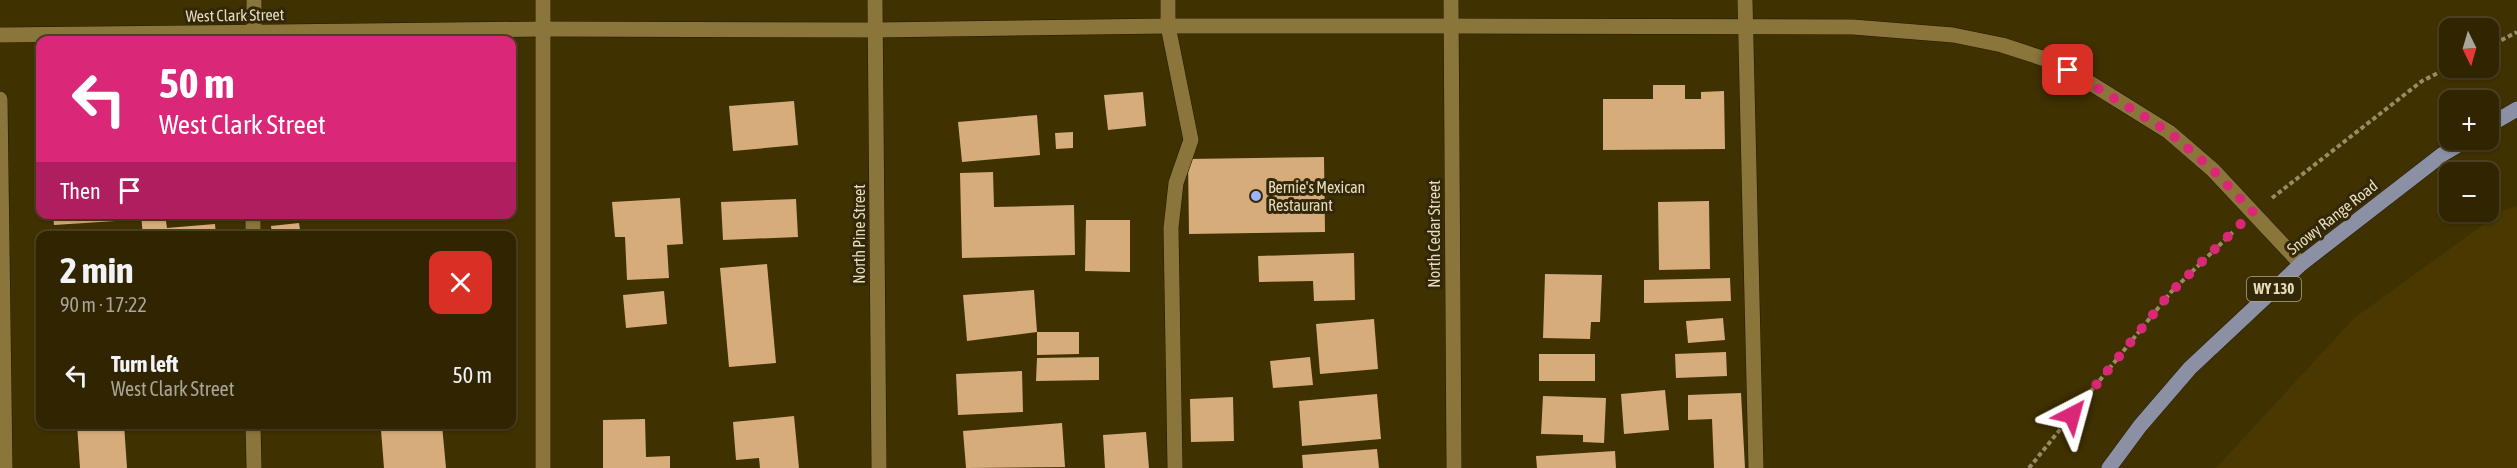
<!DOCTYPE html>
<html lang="en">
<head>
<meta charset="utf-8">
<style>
  :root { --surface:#302500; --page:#3c310f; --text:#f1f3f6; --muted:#a8a599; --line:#4b4222 }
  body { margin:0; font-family:"Asap Condensed",sans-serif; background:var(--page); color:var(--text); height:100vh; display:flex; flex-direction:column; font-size:22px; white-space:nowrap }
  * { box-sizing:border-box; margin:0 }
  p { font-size:20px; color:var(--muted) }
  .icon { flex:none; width:33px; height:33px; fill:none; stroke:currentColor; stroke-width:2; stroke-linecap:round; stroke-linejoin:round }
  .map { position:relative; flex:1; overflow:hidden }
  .details { position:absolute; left:36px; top:231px; width:480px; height:198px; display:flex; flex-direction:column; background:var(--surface); border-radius:12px; box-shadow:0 2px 4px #0004,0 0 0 2px var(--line) }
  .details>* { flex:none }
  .top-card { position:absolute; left:36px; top:36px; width:480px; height:183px; border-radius:12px; box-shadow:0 2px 4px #0004,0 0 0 2px var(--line); background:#db2777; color:#fff; overflow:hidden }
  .needle { width:39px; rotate:175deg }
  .buttons { position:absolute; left:2439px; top:18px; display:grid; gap:12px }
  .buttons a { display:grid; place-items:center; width:60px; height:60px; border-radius:12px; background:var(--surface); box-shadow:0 2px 4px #0004,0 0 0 2px var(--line); font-size:30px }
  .pin { position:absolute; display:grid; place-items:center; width:51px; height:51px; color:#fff; margin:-26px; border-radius:12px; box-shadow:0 3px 9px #0006 }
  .me { position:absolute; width:66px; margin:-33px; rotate:39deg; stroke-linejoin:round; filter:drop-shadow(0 0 4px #0008) }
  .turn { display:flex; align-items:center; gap:21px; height:126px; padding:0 24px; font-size:27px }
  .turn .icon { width:78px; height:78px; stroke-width:2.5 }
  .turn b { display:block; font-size:42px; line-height:51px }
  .then { display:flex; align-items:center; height:57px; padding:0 24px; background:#0003; gap:12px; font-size:22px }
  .round { display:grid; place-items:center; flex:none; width:63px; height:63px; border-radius:12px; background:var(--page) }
  .overview { display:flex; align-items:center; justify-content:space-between; height:102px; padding:0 24px }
  h1 { font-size:36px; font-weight:700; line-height:45px }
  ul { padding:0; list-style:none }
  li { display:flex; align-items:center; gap:18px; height:84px; padding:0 24px }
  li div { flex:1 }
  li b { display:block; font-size:22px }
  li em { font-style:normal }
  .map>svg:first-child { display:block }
</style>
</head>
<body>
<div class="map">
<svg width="2517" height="468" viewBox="0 0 2517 468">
  <rect width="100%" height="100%" fill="#403100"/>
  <path fill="#493800" d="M2517 206V468H2216L2354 318 2502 211Z"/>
  <g fill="#d7ac7b">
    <path d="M1653 85H1685V99H1701V92L1724 91 1725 149 1603 150V99H1653Z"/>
    <path d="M1143 92 1146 126 1108 130 1104 95Z"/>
    <path d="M794 101 798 145 733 151 729 106Z"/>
    <path d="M1037 115 1040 155 962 162 958 122Z"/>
    <path d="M1073 132V148L1056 149 1055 133Z"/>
    <path d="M1324 157 1325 232 1189 234 1188 159Z"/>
    <path d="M993 172 994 207 1074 205 1075 255 962 258 960 173Z"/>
    <path d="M680 198 683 244 667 245 669 278 627 280 625 237H615L612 202Z"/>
    <path d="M796 199 798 237 723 240 721 202Z"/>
    <path d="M1709 201 1710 269 1659 270 1658 202Z"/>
    <path d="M53 214H115L116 221 54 225Z"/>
    <path d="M141 214H165L167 228 215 224 216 236H143Z"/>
    <path d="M1086 220H1130V272L1085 271Z"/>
    <path d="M299 223 301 236H272L271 226Z"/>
    <path d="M443 230V236H409V233Z"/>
    <path d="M1354 253 1355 300 1314 301 1313 281 1259 282 1258 256Z"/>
    <path d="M767 264 776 363 729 367 720 268Z"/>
    <path d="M1545 274 1602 275 1600 322H1591L1590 339 1543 338Z"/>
    <path d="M1730 278 1731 301 1644 303V280Z"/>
    <path d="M1034 290 1037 332 967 341 963 295Z"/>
    <path d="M664 291 667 324 626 328 623 295Z"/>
    <path d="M1723 318 1725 340 1688 343 1686 321Z"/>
    <path d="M1374 319 1378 369 1320 374 1316 324Z"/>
    <path d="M1037 332H1079V354L1037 355Z"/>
    <path d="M1726 352 1727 376 1676 378 1675 354Z"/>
    <rect x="1539" y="354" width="56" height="27"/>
    <path d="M1099 357V380L1036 381 1037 358Z"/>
    <path d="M1310 357 1313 385 1273 388 1270 361Z"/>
    <path d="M1022 371 1023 412 958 415 956 374Z"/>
    <path d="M1665 390 1669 430 1624 434 1621 394Z"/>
    <path d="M1741 393 1745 468H1714L1712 419 1688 420V395Z"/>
    <path d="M1377 394 1381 439 1302 446 1299 401Z"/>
    <path d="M1543 396 1606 398 1604 443 1583 442V435L1541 434Z"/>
    <path d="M1233 397 1234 441 1191 442 1190 399Z"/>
    <path d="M794 416 799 468H760L759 458 736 460 733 422Z"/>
    <path d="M645 419 646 457 670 456V468H603V420Z"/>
    <path d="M1062 423 1065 467 966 468 963 431Z"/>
    <path d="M77 424H124L127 468H80Z"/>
    <path d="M442 425 446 468H384L381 430Z"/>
    <path d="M1146 432 1149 468H1105L1103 435Z"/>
    <path d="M1377 449 1379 468H1303L1302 455Z"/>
    <path d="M1615 451 1616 468H1537L1536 456Z"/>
  </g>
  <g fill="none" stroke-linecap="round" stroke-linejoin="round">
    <g stroke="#231900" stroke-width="16">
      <g id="lane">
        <path d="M1168 0V26L1191 140 1176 183 1171 228 1175 468"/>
        <path d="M1745 0 1756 468"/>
        <path d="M254 40V0"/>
        <path d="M253 236V214"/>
        <path d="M253 424 254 468"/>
      </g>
    </g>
    <g stroke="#231900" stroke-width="16">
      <g id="street">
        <path d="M543 0V468"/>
        <path d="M875 0 879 468"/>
        <path d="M0 35 543 29 876 30 1168 26H1451"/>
        <path d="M0 99 5 468"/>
      </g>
    </g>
    <g stroke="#231900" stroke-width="16">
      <g id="secondary">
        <path d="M1451 0 1454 468"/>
        <path d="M1451 26 1853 27 1953 35 2002 45 2048 60 2087 81 2169 132 2213 170 2301 264"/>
      </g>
    </g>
    <g stroke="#231900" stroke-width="16">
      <g id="primary">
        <path d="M2488 126 2517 109"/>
        <path d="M2109 468 2140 426 2190 368 2301 264 2443 154 2467 140"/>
      </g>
    </g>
    <g stroke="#988c65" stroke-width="4" stroke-dasharray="4.5 3" stroke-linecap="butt">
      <path d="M2488 47 2517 32"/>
      <path d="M2272 198 2422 81 2450 67"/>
      <path d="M2029 468 2171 292 2234 231"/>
    </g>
    <use href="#lane" stroke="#8a753b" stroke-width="15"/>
    <use href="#street" stroke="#8a753b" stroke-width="15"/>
    <use href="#secondary" stroke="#8a753b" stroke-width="15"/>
    <use href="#primary" stroke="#8b90a4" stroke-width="15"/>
  </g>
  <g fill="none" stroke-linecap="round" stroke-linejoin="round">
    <path stroke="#db2777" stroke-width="10" stroke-dasharray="0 18" d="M2068 70 2169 132 2213 170 2253 212 2171 292 2072 415"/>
  </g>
  <circle fill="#9db4fd" stroke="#322808" stroke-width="2" cx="1256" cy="196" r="6"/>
  <g text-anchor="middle" stroke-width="6" stroke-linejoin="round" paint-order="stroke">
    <rect fill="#322808" stroke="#b0a687" stroke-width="1.5" x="2247" y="277" width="54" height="24" rx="4.5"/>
    <g font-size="15" font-weight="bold" fill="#e6dcbe">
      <text x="2274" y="294">WY 130</text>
    </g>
    <g font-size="16" fill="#e6dcbe" stroke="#322808">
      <text transform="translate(235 15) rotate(-1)" y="6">West Clark Street</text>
      <text transform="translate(2332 217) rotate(-38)" y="6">Snowy Range Road</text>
      <text transform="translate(859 234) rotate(-90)" y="6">North Pine Street</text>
      <text transform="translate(1434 234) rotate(-90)" y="6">North Cedar Street</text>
    </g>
    <g font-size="16" fill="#e6dcbe" stroke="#322808" text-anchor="start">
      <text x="1268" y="193">Bernie's Mexican<tspan x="1268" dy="18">Restaurant</tspan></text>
    </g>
  </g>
</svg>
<div class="buttons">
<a><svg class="needle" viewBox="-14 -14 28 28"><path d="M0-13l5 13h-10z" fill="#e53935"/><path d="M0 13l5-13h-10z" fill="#a8a599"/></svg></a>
<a>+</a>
<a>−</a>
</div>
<div class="pin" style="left:2068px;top:70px;background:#d93025"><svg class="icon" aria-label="arrive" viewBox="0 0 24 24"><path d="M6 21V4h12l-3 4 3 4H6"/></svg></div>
<svg class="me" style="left:2072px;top:415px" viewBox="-20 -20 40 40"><path d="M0-17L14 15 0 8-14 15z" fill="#db2777" stroke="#fff" stroke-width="4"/></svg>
<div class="top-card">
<div class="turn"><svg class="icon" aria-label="left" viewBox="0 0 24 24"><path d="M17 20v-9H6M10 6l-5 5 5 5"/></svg><div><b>50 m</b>West Clark Street</div></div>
<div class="then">Then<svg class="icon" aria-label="arrive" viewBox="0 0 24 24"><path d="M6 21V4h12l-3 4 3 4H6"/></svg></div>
</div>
<section class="details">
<div class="overview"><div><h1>2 min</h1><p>90 m · 17:22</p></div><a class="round" style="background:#d93025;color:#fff"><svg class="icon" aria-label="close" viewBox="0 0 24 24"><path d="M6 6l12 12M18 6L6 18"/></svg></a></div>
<ul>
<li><svg class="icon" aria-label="left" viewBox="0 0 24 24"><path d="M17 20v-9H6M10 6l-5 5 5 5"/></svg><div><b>Turn left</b><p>West Clark Street</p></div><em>50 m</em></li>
</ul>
</section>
</div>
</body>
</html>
